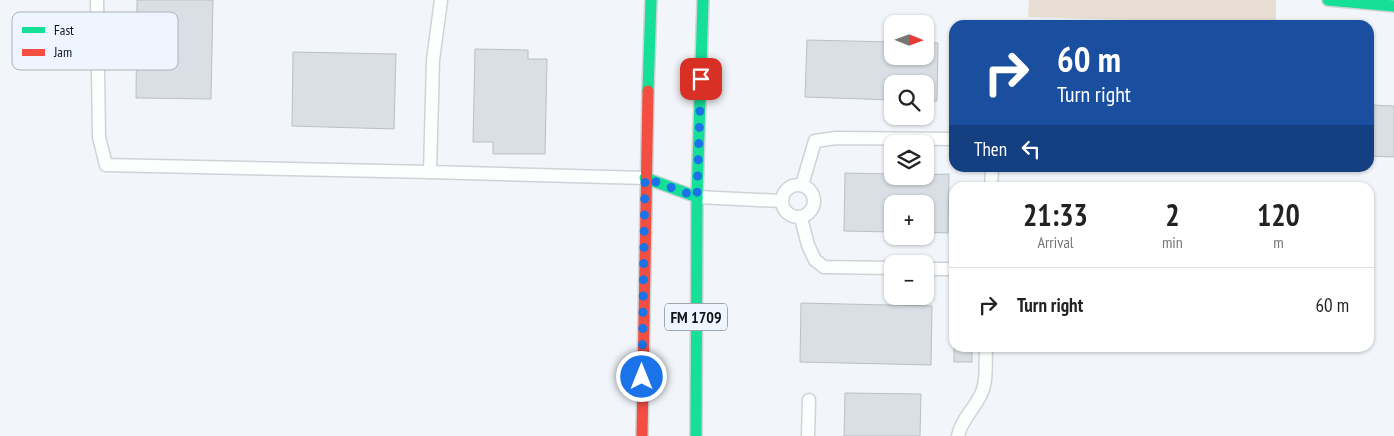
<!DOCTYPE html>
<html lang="en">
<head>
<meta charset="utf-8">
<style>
  :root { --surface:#fff; --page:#f2f2f2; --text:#222; --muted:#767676; --line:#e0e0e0 }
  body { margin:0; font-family:"PT Sans Narrow",sans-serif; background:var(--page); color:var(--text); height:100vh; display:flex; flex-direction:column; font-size:19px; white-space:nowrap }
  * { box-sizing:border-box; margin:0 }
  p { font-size:16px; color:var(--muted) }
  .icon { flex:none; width:28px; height:28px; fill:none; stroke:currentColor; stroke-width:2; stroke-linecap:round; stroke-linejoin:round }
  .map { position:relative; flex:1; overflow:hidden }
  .panel { position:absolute; left:949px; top:182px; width:425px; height:170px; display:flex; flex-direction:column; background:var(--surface); border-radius:15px; box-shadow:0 1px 4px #0004 }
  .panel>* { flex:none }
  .hud { position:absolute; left:949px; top:20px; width:425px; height:152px; border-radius:15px; box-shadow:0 1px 4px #0004; background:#1a4fa0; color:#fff; overflow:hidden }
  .needle { width:32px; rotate:91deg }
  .fabs { position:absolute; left:884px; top:15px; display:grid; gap:10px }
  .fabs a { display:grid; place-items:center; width:50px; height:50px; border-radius:10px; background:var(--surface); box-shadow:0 1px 4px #0004; font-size:25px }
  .pin { position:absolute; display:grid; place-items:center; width:42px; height:42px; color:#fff; margin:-21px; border-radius:10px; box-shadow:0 2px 8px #0006 }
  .me { position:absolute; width:55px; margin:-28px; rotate:0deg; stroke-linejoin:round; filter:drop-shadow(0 0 4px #0008) }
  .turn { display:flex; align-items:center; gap:18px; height:105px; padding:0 25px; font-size:22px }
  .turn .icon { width:65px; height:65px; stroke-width:2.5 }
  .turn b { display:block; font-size:35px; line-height:42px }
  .then { display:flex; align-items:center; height:48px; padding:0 25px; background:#0003; gap:10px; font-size:19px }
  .eta { display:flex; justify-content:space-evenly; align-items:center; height:85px; text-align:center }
  .eta b { font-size:30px; font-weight:700; line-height:35px }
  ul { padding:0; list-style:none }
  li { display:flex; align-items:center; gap:15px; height:75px; padding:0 25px; border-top:1px solid var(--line) }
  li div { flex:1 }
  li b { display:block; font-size:19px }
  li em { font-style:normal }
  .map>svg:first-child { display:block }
</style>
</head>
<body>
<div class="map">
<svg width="1394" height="436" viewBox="0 0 1394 436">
  <rect width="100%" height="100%" fill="#f2f6fa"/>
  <path fill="#e9ded4" d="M1029 0H1276V24L1028 17Z"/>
  <g fill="#d9dfe5" stroke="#bac0c5">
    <path d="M137 0H213L211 99 136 98Z"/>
    <path d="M807 40 892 42V56H925V43H938L937 101 925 100V84H892V100L805 97Z"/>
    <path d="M475 49 528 50V59H547L545 154H493V142H473Z"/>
    <path d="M293 52 396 54 394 129 292 126Z"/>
    <path d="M1371 105 1394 106V157L1369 156Z"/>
    <path d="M845 173 892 174V176L949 174 948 233 925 232V204H892V232L844 231Z"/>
    <path d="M801 303 932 306 931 365 800 362Z"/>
    <rect x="954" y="348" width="18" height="14"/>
    <path d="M845 393 921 394 920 436H844Z"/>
  </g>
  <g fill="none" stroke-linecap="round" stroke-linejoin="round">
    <g stroke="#ced3d8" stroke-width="15">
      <g id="lane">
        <path d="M97 0 99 137 106 165 430 172"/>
        <path d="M441 0 433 60 430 172 645 178"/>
        <circle cx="798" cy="201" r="16"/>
        <path d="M802 185 815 141 836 138 954 139"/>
        <path d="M991 188 992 168"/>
        <path d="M697 197 781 201"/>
        <path d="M801 218 808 245 815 260 824 267 892 268"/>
        <path d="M925 269H954"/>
        <path d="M808 436 809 400"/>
        <path d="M958 436C961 421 972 411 979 398 988 384 985 364 986 348"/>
      </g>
    </g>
    <g stroke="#ced3d8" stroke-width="14">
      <g id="fast">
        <path d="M1328 0 1394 6"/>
        <path d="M648 91 651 0"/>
        <path d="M645 178 697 197"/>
        <path d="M696 436 697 197 703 0"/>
      </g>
    </g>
    <g stroke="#ced3d8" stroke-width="14">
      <path id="jam" d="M642 436 648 91"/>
    </g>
    <use href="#lane" stroke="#fdfefe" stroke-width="12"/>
    <use href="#fast" stroke="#16e098" stroke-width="11"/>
    <use href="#jam" stroke="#f24e42" stroke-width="11"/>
  </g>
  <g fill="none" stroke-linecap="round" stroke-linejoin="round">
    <path stroke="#1a73e8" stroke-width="9" stroke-dasharray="0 16.2" d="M642 377 645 178 697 197 701 79"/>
  </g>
  <g text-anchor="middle" stroke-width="4" stroke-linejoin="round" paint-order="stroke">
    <rect fill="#eef5fe" stroke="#51585f" stroke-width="1" x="665" y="303.5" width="62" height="27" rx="4"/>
    <g font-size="16" font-weight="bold" fill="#0e141b">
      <text x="696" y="323">FM 1709</text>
    </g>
  </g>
  <rect x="12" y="12" width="166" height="58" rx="8" fill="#eef5fe" stroke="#abb2ba" stroke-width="1"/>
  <rect x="22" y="27" width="23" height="6" fill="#16e098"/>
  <rect x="22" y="49" width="23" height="7" fill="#f24e42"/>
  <g font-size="14" fill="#0e141b">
    <text x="54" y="35">Fast</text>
    <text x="54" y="57">Jam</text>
  </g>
</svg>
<div class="fabs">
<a><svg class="needle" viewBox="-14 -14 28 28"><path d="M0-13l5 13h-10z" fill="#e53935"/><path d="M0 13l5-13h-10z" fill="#767676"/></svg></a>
<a><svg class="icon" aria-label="search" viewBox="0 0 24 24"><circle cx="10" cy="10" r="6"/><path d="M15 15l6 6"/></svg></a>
<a><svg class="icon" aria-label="layers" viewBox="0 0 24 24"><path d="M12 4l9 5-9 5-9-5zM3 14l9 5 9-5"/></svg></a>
<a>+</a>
<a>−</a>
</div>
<div class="pin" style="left:701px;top:79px;background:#d93025"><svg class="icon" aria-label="arrive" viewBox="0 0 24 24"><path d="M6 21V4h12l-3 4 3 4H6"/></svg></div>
<svg class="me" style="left:642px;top:377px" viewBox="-20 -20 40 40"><circle r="17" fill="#1a73e8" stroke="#fff" stroke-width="3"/><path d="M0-11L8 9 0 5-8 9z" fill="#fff"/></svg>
<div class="hud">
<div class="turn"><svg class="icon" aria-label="right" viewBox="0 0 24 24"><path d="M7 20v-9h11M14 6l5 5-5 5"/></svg><div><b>60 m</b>Turn right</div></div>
<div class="then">Then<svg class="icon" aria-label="left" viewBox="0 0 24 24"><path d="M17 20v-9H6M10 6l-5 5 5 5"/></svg></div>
</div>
<section class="panel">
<div class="eta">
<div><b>21:33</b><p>Arrival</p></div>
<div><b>2</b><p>min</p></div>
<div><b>120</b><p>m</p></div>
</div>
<ul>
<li><svg class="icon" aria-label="right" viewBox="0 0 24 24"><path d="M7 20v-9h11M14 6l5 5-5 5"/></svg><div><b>Turn right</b></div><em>60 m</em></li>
</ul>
</section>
</div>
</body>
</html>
